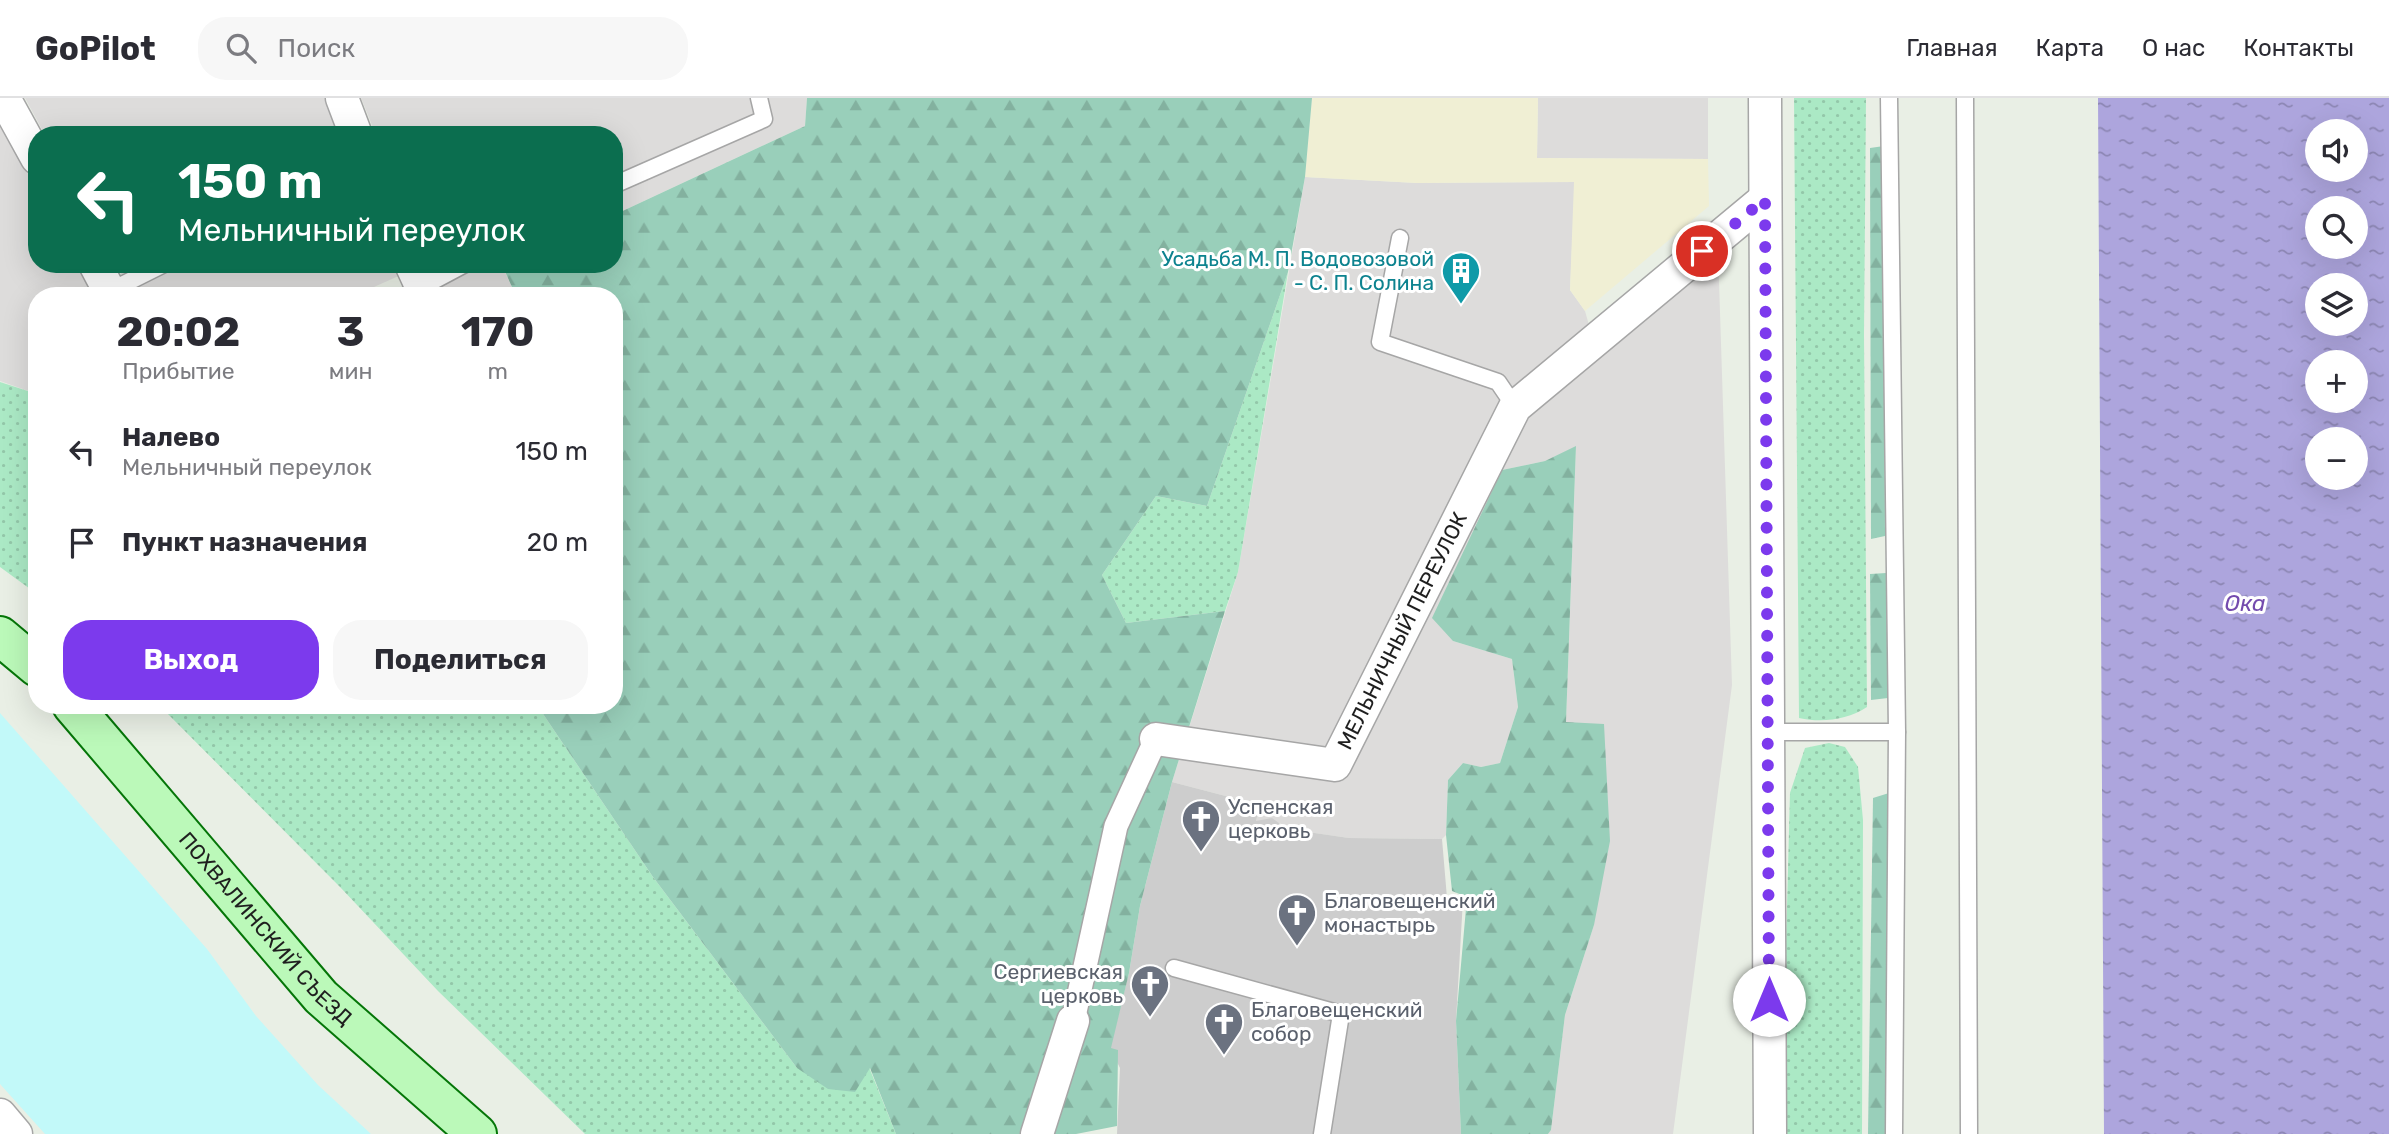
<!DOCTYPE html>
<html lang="ru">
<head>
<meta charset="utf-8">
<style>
  :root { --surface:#fff; --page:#f7f7f7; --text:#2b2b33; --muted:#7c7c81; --line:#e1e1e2; --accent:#7c3aed }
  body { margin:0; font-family:Rubik,sans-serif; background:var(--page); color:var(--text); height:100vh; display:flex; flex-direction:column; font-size:26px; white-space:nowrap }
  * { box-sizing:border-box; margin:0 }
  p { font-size:23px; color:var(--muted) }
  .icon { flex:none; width:38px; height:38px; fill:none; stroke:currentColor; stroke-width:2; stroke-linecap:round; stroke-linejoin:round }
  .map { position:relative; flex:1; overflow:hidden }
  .side { position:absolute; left:28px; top:189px; width:595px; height:427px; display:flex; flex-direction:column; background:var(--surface); border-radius:28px; box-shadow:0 7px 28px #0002 }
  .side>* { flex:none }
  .top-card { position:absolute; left:28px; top:28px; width:595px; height:147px; border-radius:28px; box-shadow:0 7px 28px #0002; background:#0b6e4f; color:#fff; overflow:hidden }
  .fabs { position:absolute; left:2305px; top:21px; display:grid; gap:14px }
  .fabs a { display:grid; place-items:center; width:63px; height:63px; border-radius:50%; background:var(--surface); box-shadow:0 7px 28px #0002; font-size:35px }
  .pin { position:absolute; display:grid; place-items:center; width:60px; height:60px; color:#fff; margin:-30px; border:4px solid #fff; border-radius:50%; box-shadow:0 2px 7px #0007 }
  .me { position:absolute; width:77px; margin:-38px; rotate:0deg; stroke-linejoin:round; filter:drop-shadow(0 0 5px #0008) }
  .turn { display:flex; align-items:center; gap:24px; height:147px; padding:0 35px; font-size:32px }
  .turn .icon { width:91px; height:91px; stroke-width:2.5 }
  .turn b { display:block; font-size:49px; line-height:60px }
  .eta { display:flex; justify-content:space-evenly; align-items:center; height:119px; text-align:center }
  .eta b { font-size:42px; font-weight:700; line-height:49px }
  .cta { display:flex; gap:14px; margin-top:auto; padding:14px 35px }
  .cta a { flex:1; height:80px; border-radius:28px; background:var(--accent); color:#fff; font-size:28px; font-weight:700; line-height:80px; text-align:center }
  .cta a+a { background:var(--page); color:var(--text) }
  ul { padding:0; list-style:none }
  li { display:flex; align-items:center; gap:21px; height:91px; padding:0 35px }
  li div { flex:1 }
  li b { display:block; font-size:26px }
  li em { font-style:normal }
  header { display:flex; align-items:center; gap:42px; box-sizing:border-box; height:98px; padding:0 35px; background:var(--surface); border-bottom:2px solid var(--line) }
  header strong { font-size:33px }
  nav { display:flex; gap:38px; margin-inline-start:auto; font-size:24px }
  .search { width:490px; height:63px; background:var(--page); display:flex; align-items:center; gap:18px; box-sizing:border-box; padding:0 24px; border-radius:28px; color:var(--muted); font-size:26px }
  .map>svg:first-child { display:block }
</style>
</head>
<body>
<header>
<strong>GoPilot</strong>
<div class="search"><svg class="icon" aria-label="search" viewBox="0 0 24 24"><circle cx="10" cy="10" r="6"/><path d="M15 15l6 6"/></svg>Поиск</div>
<nav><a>Главная</a><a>Карта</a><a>О нас</a><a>Контакты</a></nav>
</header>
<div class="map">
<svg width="2389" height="1036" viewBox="0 0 2389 1036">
  <defs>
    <pattern id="grass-dots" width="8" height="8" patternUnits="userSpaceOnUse" patternTransform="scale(1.75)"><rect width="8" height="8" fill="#abe9c5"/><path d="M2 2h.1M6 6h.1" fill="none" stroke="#93c7a9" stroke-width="1.8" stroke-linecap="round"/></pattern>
    <pattern id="forest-firs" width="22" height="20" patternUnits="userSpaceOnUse" patternTransform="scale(1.75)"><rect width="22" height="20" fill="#99cfba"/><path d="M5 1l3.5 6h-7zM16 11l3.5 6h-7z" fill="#83b19f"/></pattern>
    <pattern id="water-ripples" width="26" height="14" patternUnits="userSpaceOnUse" patternTransform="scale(1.75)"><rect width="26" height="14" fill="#ada5dd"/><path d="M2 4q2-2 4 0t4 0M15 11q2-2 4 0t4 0" fill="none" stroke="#8c86b3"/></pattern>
  </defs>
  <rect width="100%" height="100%" fill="#e9efe5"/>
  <g fill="#dddcdb">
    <path d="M25 0H330L346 37H45Z"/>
    <path d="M361 0H807L805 28 614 117V37H376Z"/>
    <path d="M1538 0H1708V61L1537 60Z"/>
    <path d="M0 25 37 92V166H77L92 198H37V296L0 283Z"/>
    <path d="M1305 79 1417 85 1575 84 1570 192 1585 213 1598 259 1718 152 1732 587 1673 1036H1548L1551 1032 1565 917 1594 827 1566 624 1576 349 1545 363 1502 372 1453 543 1512 561 1518 609 1500 665 1481 669 1463 665 1448 682 1446 737 1442 741 1349 740 1286 731 1280 725 1256 723 1260 707 1172 684 1238 474Z"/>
    <path d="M116 166H400L403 176 354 198H133Z"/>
    <path d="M427 166H510L503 170 516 198H428Z"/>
  </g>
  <path fill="#f0efd4" d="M1312 0H1538L1537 60 1708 61 1709 108 1585 213 1570 192 1574 84 1417 85 1305 79Z"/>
  <path fill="#cdcdcd" d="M1172 684 1260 707 1256 723 1272 720 1287 731 1349 740 1442 741 1447 800 1463 801 1456 923 1461 1036H1117L1120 970 1110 950 1129 875 1140 808Z"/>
  <g fill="url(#grass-dots)">
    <path d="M1794 0H1866L1864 237 1867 609C1847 622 1822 625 1799 620Z"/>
    <path d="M1288 174 1238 474 1225 513 1126 525 1102 477 1156 398 1207 408Z"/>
    <path d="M0 284 37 296V496L0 469Z"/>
    <path d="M159 607H537L653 779 797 970 869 969 896 1036H585L438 893 341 790Z"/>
    <path d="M1829 645 1845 649 1858 669 1863 722 1862 1036H1781L1790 695 1805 650Z"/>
  </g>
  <g fill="url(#forest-firs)">
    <path d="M807 0H1312L1305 79 1288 174 1207 408 1156 398 1102 477 1126 525 1225 513 1172 684 1140 808 1129 875 1111 950 1118 952 1117 1028 1076 1036H896L870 970 855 994 828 991 797 970 653 779 537 607H614V198H516L503 169 510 166H614V117L805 28Z"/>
    <path d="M1884 48 1885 438 1871 441 1870 50Z"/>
    <path d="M1576 348 1566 624 1604 626 1610 743 1594 827 1565 917 1551 1032 1548 1036H1461L1456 923 1467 799 1452 793 1446 737 1448 682 1463 665 1481 669 1500 665 1518 609 1512 561 1453 543 1432 520 1502 372 1545 363Z"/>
    <path d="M1886 475 1888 600 1871 602 1870 476Z"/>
    <path d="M1889 695 1887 1036H1868L1873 700Z"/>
  </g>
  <path fill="#c2f9f9" d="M0 615 207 851 256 918 318 987 371 1036H45L0 986Z"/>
  <path fill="url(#water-ripples)" fill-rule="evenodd" d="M2098 0H2389V1036H2104ZM2317 33H2356V72H2317ZM2317 110H2356V149H2317ZM2317 187H2356V226H2317ZM2317 264H2356V303H2317ZM2317 341H2356V380H2317Z"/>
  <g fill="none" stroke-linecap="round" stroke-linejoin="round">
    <g stroke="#a6a6a6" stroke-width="19">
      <g id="service">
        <path d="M1889 0 1897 634 1894 1036"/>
        <path d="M1965 0 1969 1036"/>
        <path d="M614 87 764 21 759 0"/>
        <path d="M1400 140 1380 244 1498 284 1515 309"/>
        <path d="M110 193 164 166"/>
        <path d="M405 198 465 166"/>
        <path d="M1767 634H1897"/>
        <path d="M1174 870 1341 916 1322 1036"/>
      </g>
    </g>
    <g stroke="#a6a6a6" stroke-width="26">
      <path id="pedestrian" d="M1073 923 1116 728 1156 641"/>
    </g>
    <g stroke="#a6a6a6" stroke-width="35">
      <g id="minor">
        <path d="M4 0 37 60"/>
        <path d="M342 0 356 37"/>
        <path d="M1765 0 1770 1036"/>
        <path d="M95 166 112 198"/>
        <path d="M411 166 422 190"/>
        <path id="s1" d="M1156 641 1335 667 1515 309 1765 101"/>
        <path d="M0 1017 16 1036"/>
        <path d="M1037 1036 1073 923"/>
      </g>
    </g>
    <g stroke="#057608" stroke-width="42">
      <g id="secondary">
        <path d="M0 538 37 569"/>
        <path id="s2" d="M72 607 321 899 477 1036"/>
      </g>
    </g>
    <use href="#service" stroke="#fff" stroke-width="16"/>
    <use href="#pedestrian" stroke="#fff" stroke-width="23"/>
    <use href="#minor" stroke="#fff" stroke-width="32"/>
    <use href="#secondary" stroke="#bbf9b9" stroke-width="38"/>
  </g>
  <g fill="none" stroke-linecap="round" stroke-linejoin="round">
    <path stroke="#7c3aed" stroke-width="12" stroke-dasharray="0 21.6" d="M1702 153 1765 101 1769 902"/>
  </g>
  <defs>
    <g id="building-pin" transform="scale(2.0125)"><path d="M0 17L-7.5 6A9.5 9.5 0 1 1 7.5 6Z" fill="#0f9aa8" stroke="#fff"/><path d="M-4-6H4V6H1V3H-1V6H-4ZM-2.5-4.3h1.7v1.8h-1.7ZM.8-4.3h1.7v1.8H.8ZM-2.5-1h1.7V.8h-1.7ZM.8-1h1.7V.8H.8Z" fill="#fff"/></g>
    <g id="church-pin" transform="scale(2.0125)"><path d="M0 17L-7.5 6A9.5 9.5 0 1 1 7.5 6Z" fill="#6b7280" stroke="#fff"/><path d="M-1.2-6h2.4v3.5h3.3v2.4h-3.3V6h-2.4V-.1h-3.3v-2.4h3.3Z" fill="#fff"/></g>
  </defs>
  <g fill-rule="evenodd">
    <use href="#building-pin" x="1461" y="173"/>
    <use href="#church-pin" x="1201" y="721"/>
    <use href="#church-pin" x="1297" y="815"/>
    <use href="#church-pin" x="1150" y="886"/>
    <use href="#church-pin" x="1224" y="924"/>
  </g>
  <g text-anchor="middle" stroke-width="6" stroke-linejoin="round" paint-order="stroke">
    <g font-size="21" fill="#0d838f" stroke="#fff" text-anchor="end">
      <text x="1434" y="168">Усадьба М. П. Водовозовой<tspan x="1434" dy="24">- С. П. Солина</tspan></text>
    </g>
    <g font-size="21" fill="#1f1f1f" stroke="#fff">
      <text dy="7" stroke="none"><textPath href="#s1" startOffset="331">МЕЛЬНИЧНЫЙ ПЕРЕУЛОК</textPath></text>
      <text dy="7" stroke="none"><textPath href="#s2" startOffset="296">ПОХВАЛИНСКИЙ СЪЕЗД</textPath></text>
    </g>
    <g font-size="21" fill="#5b616d" stroke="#fff" text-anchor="start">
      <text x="1228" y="716">Успенская<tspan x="1228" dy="24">церковь</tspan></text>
      <text x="1324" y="810">Благовещенский<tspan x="1324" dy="24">монастырь</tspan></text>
      <text x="1123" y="881" text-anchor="end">Сергиевская<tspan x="1123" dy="24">церковь</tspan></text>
      <text x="1251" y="919">Благовещенский<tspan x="1251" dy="24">собор</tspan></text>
    </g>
    <g font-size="23" font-style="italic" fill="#744bae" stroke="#fff">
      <text x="2245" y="513">Ока</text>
    </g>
  </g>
</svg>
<div class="fabs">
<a><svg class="icon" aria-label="sound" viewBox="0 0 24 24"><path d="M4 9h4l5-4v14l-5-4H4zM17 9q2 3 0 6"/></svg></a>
<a><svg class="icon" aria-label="search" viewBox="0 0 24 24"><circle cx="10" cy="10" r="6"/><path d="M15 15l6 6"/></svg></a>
<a><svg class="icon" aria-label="layers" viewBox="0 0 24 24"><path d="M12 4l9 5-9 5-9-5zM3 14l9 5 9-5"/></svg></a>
<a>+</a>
<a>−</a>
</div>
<div class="pin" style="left:1702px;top:153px;background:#d93025"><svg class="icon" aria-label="arrive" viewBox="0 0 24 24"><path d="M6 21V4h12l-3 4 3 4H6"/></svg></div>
<svg class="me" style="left:1769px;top:902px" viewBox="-20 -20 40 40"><circle r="19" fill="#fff"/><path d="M0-13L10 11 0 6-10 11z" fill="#7c3aed"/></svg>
<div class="top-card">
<div class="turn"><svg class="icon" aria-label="left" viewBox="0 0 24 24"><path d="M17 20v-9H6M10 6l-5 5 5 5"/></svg><div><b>150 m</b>Мельничный переулок</div></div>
</div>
<section class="side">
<div class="eta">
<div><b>20:02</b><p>Прибытие</p></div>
<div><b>3</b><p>мин</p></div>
<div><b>170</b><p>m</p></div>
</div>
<ul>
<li><svg class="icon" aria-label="left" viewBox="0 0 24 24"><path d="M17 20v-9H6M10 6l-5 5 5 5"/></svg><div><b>Налево</b><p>Мельничный переулок</p></div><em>150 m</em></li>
<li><svg class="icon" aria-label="arrive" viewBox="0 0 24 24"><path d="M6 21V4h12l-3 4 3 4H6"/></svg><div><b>Пункт назначения</b></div><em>20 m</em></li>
</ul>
<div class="cta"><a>Выход</a><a>Поделиться</a></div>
</section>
</div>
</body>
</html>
